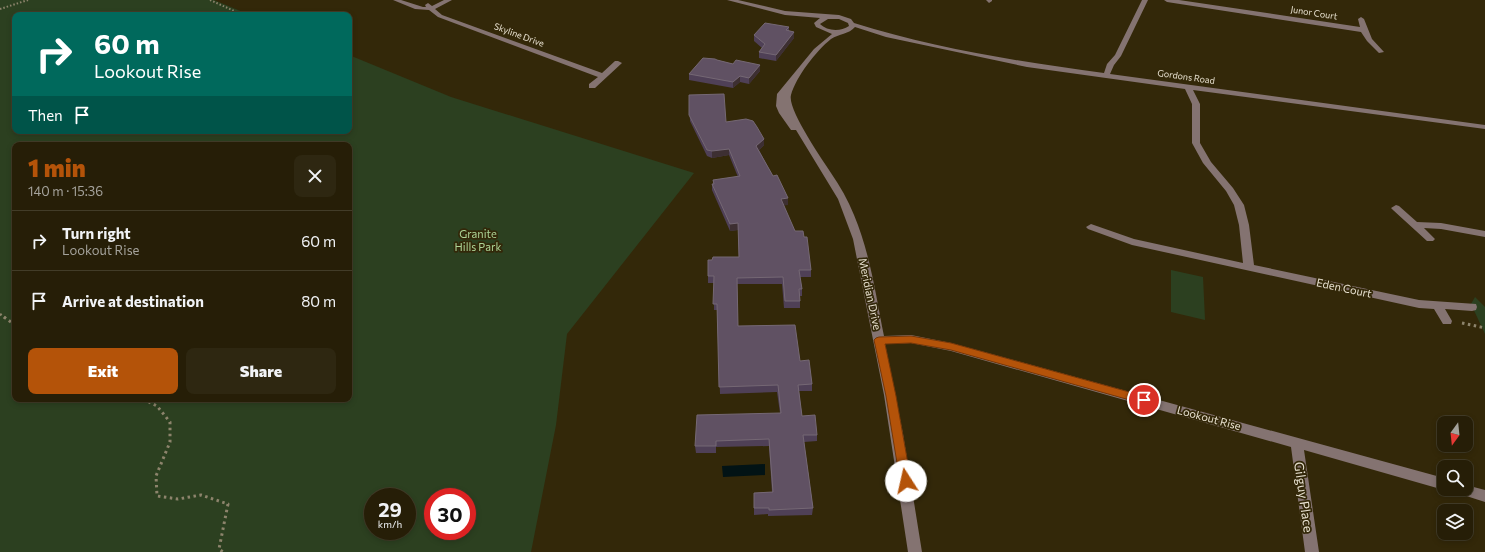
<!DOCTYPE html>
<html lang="en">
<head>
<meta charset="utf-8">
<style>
  :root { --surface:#261e07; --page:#2e2711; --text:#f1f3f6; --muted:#a4a29b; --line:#423c28; --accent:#b45309 }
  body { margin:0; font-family:Commissioner,sans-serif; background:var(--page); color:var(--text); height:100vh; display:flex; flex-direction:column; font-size:15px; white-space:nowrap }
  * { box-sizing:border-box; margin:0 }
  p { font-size:13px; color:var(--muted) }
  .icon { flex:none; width:22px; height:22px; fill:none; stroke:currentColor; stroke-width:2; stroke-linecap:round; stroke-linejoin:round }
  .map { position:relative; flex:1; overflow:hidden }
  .details { position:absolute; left:12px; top:142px; width:340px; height:260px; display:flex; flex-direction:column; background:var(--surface); border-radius:8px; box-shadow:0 2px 6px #0003,0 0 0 1px var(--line) }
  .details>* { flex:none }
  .guide { position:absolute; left:12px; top:12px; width:340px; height:122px; border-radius:8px; box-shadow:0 2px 6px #0003,0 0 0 1px var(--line); background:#00695c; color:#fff; overflow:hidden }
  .needle { width:26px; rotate:195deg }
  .buttons { position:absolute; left:1437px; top:416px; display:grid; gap:8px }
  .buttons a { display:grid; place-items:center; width:36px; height:36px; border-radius:8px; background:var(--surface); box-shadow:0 2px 6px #0003,0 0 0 1px var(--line); font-size:20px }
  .speed { position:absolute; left:364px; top:488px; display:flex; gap:8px; font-size:20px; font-weight:700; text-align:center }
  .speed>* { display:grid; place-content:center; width:52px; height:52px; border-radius:50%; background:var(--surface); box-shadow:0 2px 6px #0003,0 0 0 1px var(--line); line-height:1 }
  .speed small { font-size:10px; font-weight:400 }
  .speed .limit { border:6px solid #d22; background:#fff; color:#111 }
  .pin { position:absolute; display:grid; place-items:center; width:34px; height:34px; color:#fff; margin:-17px; border:2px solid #fff; border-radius:50%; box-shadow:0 1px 4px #0007 }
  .me { position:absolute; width:44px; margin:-22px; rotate:350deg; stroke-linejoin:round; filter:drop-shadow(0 0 3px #0008) }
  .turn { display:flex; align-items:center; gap:14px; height:84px; padding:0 16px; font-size:18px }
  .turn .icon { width:52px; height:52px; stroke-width:2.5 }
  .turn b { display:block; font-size:28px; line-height:34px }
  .then { display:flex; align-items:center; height:38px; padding:0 16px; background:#0003; gap:8px; font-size:15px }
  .round { display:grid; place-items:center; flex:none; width:42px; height:42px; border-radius:8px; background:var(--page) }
  .summary { display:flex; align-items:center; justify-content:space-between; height:68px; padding:0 16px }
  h1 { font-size:24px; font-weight:800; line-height:30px; color:var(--accent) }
  .action { display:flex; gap:8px; margin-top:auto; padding:8px 16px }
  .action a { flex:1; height:46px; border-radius:8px; background:var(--accent); color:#fff; font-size:16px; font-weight:800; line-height:46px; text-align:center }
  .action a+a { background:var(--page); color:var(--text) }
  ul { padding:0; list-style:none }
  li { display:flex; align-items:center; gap:12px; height:60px; padding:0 16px; border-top:1px solid var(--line) }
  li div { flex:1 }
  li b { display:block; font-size:15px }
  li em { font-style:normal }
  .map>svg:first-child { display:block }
</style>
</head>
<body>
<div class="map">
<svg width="1485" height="552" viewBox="0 0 1485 552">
  <rect width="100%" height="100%" fill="#332809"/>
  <g fill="#2c4020" fill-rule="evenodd">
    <path d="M0 0H214L250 15H15V131H349V55L451 97 694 173 567 334 556 425 531 552H0ZM15 145H349V399H15ZM373 497H407V531H373ZM433 497H467V531H433Z"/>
    <path d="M1171 270 1203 277 1205 320 1171 312Z"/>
    <path d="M1475 297 1485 307V334L1471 304Z"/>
  </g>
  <path fill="#021315" d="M765 464V475L723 477 722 466Z"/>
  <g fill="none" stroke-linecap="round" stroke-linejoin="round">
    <g stroke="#8d846c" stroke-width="2" stroke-dasharray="1.5 2" stroke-linecap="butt">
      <path d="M210 0 243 15"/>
      <path d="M0 9 28 0"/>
    </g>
    <path stroke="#8d846c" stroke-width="2.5" stroke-dasharray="2 3" stroke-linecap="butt" d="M0 314 5 318"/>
    <g stroke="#8d846c" stroke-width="3" stroke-dasharray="2.5 3.5" stroke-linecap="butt">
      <path d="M4 317 15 325"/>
      <path d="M1462 323 1485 328"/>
      <path d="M143 399 157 406 170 422V442L156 476 157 496 178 499 201 495 228 504 219 549 223 552"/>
    </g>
    <g fill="#847371" fill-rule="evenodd">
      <path d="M393 0H401L423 7H426L425 5 428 3 432 6 444 0H452L435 9 442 15 602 73 615 61H618L622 63 595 88H589V84L598 77 438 17 429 10 415 9Z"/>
      <path d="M727 0H738L785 11 839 15 851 19 854 23C934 48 1020 62 1104 73L1107 64 1115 55 1142 0H1148L1121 56 1114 65 1110 74 1485 125V129L1193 90 1200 104V143L1211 162 1233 188 1244 205 1249 225 1254 265 1419 300 1476 304 1477 307 1476 310 1472 311 1445 309 1452 321 1451 324H1443L1434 309 1419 308 1132 245 1088 229 1086 227 1091 224 1134 239 1243 263 1239 225 1234 205 1226 191 1203 163 1192 143V104L1185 89 1027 67 886 37 855 27C849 34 839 34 831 39 816 51 796 77 791 95 787 109 822 159 831 173 840 186 848 200 854 215 870 253 876 296 884 336L911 335 951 343 1444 478V489H1445L1444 490 1304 450 1319 552H1305L1291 447 951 351 911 343 885 344 903 434 922 552H908L884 395 853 239 838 199 796 130H791L779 113 776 106 777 94 814 49 832 34 816 27 814 23 820 18 785 15ZM828 19H839L848 23 849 26C840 32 827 31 820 24Z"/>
      <path d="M986 0H992V1L989 3Z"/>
      <path d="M1164 0H1179L1360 27 1358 19 1361 17 1364 19 1372 39 1384 52 1379 53 1367 41 1361 32 1167 2Z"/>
      <path d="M1396 205 1399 206 1417 222 1441 223 1485 231V237L1441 229 1424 228 1435 239 1433 241H1427L1393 210 1391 208Z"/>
      <path d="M1466 485 1485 490V502L1457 493 1456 489H1466Z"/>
    </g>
  </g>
  <g fill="#4f4056">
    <path d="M789 27V31L794 32V38L776 61 759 58V52L762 48 754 41V35Z"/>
    <path d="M717 60 760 71 749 84 740 82 733 88 689 80V74Z"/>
    <path d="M689 95 726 122 764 139V145L759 150 788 205H783L795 231 804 237 811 270V277H800L802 289V296H800V308H784L782 284H737L738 326 800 361 812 384V391H799L802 416 817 435V441L804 442 813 508 812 515 768 516V514L754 515V493L772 492 769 446 716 447V453H696L695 446 780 413 777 392 720 394 717 310H714V283H708V276L712 260 739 257 738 230 730 231 712 190V184H713V180L738 177 729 155 712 158 707 156 690 121Z"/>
  </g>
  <g fill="#3d2f32">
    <path d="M794 32V38L776 61V55Z"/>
    <path d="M760 65V71L749 84V78Z"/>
    <path d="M740 76V82L733 88V82Z"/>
    <path d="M764 139V145L756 153V146Z"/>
    <path d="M729 149V155L712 158V151Z"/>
    <path d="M788 198V205L780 206 781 199Z"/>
    <path d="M738 223V230L730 231V224Z"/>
  </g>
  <g fill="#605163" stroke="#756874">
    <path d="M765 23 789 27 786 30 794 32 776 55 759 52 765 44 754 35Z"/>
    <path d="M703 58 715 59 717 60 733 64 736 60 760 65 749 78 740 76 733 82 689 74Z"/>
    <path d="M724 94 726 122 746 119 753 121 757 127 764 139 756 146 773 176 777 175 788 198 781 199 795 231H803L804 237H807L811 270H799L802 289H799L800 301H785L783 277 737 278 738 326 795 325 800 361 809 360 812 384 798 385 802 416 815 415 817 435H803L813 508 769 510V508H754V493L773 492 769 439 716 441V446H695L697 415 781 413 778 385 719 387 717 304H713L714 276H708V260H712L713 257H739L738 223 730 224 712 184H714L713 180 740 176 729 149 712 151 707 150 689 115V95Z"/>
  </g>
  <path fill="#b45309" stroke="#753606" d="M911 336 951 343 1144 396 1148 397 1150 400 1148 403 1144 404 951 350 911 343 885 344 896 396 911 481 910 484 906 486 901 484 900 481 886 396 874 340 876 338 879 337Z"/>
  <g text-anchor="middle" stroke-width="3.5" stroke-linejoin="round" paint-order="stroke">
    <g font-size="9" fill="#e8e1d0" stroke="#332809">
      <text transform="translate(1314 13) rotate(9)" y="3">Junor Court</text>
      <text transform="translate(519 35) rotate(20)" y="3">Skyline Drive</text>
      <text transform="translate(1186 77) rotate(8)" y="3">Gordons Road</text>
    </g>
    <g font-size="11" fill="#acd497" stroke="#332809">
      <text x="478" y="238">Granite<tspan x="478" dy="13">Hills Park</tspan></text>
    </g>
    <g font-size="11" fill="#e8e1d0" stroke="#332809">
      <text transform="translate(1344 288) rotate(12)" y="4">Eden Court</text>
      <text transform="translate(870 294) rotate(78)" y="4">Meridian Drive</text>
      <text transform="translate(1209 418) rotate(15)" y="4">Lookout Rise</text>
    </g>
    <g font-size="13" fill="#e8e1d0" stroke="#332809">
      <text transform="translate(1304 497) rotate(82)" y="5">Gilguy Place</text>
    </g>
  </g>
</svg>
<div class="buttons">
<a><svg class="needle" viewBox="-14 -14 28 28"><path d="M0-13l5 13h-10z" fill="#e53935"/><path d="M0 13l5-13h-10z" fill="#a4a29b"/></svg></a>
<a><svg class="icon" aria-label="search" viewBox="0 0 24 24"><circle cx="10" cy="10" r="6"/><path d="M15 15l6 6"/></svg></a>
<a><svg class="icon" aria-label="layers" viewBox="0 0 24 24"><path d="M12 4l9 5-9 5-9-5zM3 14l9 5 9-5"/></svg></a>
</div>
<div class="speed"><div>29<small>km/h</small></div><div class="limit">30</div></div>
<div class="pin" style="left:1144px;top:400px;background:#d93025"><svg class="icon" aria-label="arrive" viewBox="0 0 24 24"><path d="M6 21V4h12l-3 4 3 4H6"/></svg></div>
<svg class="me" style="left:906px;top:481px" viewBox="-20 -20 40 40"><circle r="19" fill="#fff"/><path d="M0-13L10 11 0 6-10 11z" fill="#b45309"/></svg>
<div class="guide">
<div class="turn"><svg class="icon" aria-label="right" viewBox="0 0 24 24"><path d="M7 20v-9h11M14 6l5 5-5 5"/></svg><div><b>60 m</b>Lookout Rise</div></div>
<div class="then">Then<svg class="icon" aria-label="arrive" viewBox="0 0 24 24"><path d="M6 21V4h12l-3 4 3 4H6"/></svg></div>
</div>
<section class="details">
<div class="summary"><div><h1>1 min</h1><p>140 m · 15:36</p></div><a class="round"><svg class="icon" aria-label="close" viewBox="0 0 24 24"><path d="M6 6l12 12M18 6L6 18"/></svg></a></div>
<ul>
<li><svg class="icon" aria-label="right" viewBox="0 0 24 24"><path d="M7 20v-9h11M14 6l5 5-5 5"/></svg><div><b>Turn right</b><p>Lookout Rise</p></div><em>60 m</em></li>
<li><svg class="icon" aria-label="arrive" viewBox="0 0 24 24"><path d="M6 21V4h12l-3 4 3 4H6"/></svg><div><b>Arrive at destination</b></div><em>80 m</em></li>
</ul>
<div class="action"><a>Exit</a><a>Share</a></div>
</section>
</div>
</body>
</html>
